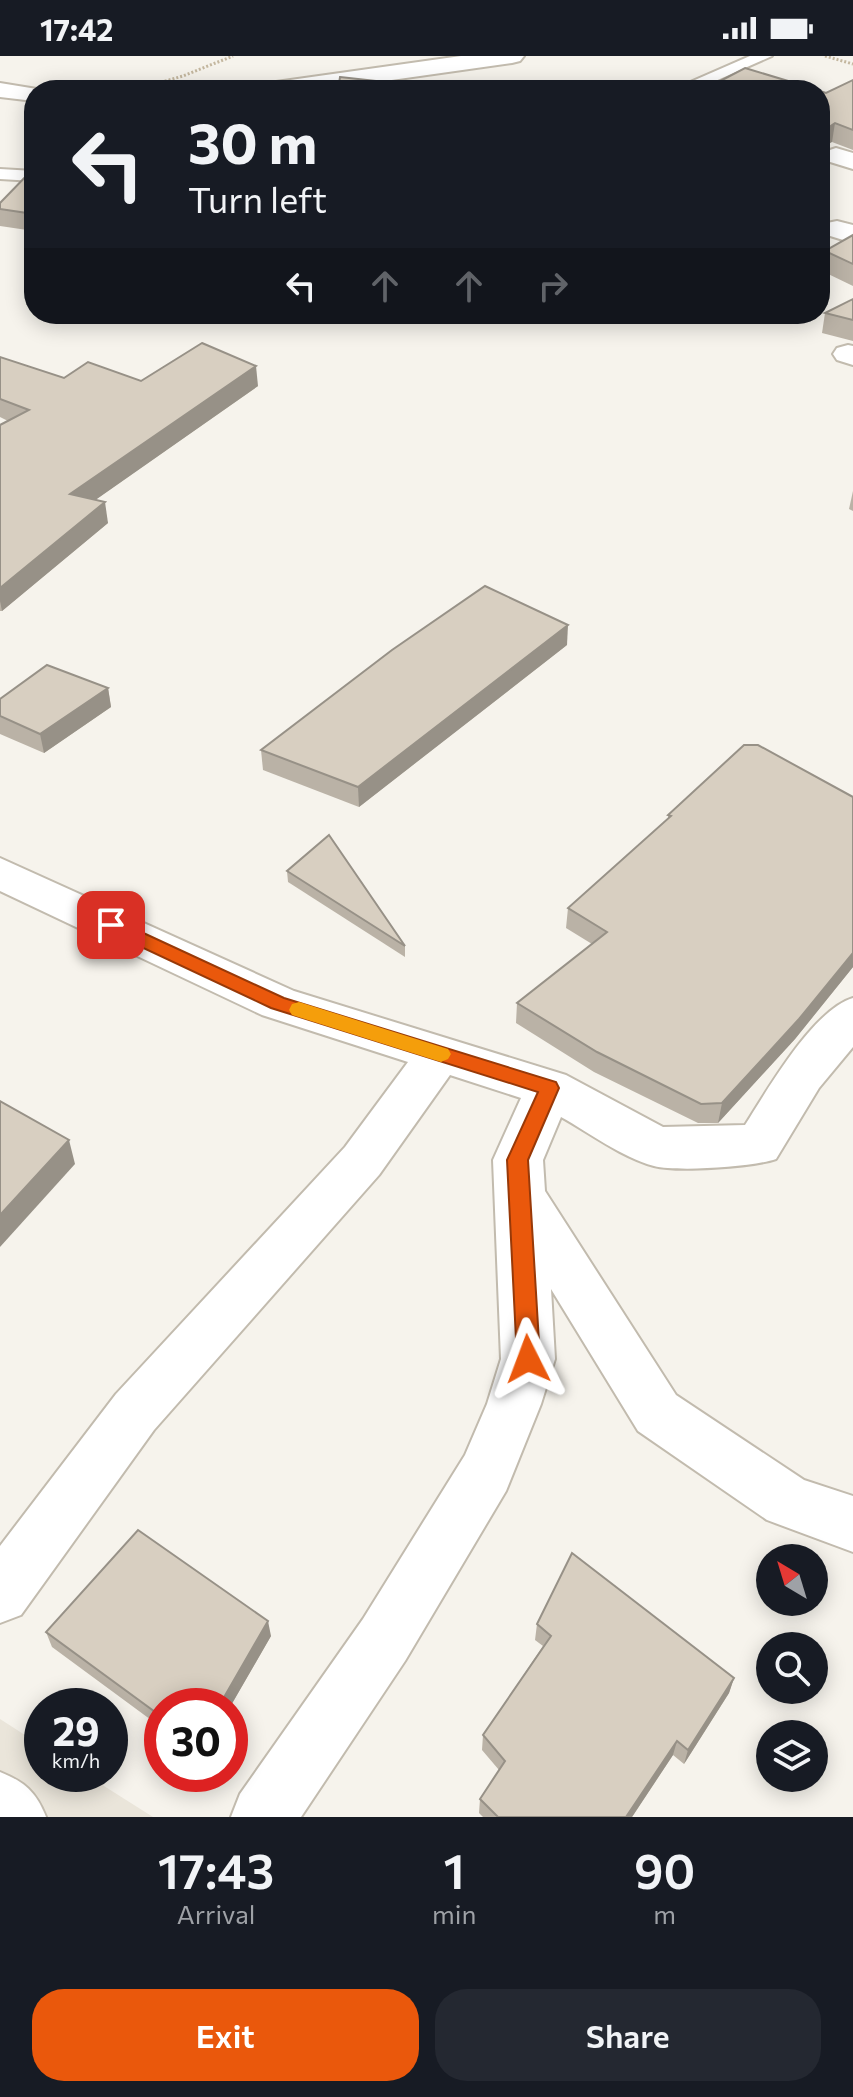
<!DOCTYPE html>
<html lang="en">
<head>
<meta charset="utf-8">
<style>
  :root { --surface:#171b24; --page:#242831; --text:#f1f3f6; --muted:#9ea1a6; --accent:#ea580c }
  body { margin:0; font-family:Commissioner,sans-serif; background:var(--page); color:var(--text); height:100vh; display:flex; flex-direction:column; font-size:30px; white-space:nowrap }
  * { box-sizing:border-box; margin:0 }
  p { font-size:26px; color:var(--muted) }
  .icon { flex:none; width:44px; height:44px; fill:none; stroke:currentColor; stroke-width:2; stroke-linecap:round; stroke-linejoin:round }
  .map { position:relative; height:1761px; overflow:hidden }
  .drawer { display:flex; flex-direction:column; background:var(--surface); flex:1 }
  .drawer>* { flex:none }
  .guide { position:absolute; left:24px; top:24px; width:806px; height:244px; border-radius:32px; box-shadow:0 4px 20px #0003; background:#171b24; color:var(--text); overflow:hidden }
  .needle { width:52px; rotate:322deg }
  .tools { position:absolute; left:756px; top:1488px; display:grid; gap:16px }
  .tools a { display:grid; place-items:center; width:72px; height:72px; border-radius:50%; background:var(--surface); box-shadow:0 4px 20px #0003; font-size:40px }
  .speed { position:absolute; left:24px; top:1632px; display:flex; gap:16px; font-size:40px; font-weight:700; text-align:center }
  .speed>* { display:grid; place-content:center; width:104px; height:104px; border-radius:50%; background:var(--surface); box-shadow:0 4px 20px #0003; line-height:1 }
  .speed small { font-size:20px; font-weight:400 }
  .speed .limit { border:12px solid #d22; background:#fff; color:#111 }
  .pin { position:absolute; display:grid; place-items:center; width:68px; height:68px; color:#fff; margin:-34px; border-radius:16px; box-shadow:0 4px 12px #0006 }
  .me { position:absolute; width:88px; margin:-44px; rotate:357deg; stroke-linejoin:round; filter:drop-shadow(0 0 6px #0008) }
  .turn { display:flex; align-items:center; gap:28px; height:168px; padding:0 32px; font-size:36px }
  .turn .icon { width:104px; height:104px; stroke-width:2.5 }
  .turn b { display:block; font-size:56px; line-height:68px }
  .lanes { display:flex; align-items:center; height:76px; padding:0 32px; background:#0003; justify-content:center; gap:40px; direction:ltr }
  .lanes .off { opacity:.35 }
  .eta { display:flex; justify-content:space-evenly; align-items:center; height:136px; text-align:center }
  .eta b { font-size:48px; font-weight:600; line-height:56px }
  .primary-button { display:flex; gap:16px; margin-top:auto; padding:16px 32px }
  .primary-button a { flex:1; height:92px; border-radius:32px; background:var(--accent); color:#fff; font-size:32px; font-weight:600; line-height:92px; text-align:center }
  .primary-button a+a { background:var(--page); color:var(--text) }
  .status { display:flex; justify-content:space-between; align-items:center; height:56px; padding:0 40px; background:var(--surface); direction:ltr }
  .status svg { height:22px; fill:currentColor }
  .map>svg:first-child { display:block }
</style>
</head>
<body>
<div class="status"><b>17:42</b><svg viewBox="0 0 49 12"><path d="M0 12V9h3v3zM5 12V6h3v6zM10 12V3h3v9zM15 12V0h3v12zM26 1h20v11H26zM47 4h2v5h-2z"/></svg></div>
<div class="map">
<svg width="853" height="1761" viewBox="0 0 853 1761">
  <rect width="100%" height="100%" fill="#f6f3ec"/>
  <path fill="#eae5da" d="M0 1663 42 1690V1718H85L153 1761H0Z"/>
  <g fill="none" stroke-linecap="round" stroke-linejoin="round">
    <g stroke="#c2bbae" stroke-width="4">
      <g id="lane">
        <path d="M750 0H772L695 34H672Z"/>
        <path d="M0 113 34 115V125L0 123Z"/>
      </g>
    </g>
    <g stroke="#c2bbae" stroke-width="4">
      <g id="street">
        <path d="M461 0H524L520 5 512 7 321 34H257L260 29 269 27Z"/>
        <path d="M0 27 43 34H34V45L0 41Z"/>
        <path d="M836 92 853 97V113L827 105 823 100 827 95Z"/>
        <path d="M837 165 853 169V187L827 179 823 173 827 167Z"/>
        <path d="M848 289 853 290V309L837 304 833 298 837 292Z"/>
        <path d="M0 802 294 935 566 1019 663 1071 745 1069C768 1033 813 954 853 942V991L819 1032 776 1103C753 1111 677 1116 654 1110 621 1101 590 1077 561 1061L543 1104 545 1135 676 1339 804 1424 853 1440V1496L767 1464 638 1375 551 1233 555 1303 541 1348 506 1435 405 1605 301 1761H231L240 1738 363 1563 465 1399 487 1348 501 1303 493 1104 521 1042 450 1019 379 1119 154 1374 21 1559 0 1567V1490L116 1338 345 1091 408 1006 262 959 0 835Z"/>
        <path d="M0 1716C25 1726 36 1736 46 1761H0Z"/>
      </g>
    </g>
    <g stroke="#c4b79f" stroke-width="3" stroke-dasharray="2 2" stroke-linecap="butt">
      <path d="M825 0 853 8"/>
      <path d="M134 34 183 20 233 0"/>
    </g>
    <use href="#lane" fill="#fff" fill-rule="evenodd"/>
    <use href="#street" fill="#fff" fill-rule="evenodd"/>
  </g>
  <g fill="#bab2a6">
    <path d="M853 24V94L832 86 826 37Z"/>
    <path d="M34 112V175L0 170V147Z"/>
    <path d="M853 179V230L822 215 825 195Z"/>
    <path d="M853 243V285L822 277 825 257Z"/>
    <path d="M0 301 64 322 258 330 95 444 108 467 2 555H0V369L8 365 0 361Z"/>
    <path d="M853 435V455L849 453Z"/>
    <path d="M567 589 359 751 263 714 261 694Z"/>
    <path d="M108 632 111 651 44 697 0 678V643Z"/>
    <path d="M853 741V911L795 983 718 1067H698L594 1016 516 967 517 947 592 888 566 872 568 852 668 764V759Z"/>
    <path d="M287 815 405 890V901L288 826Z"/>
    <path d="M537 1568 734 1622 729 1637 684 1708 673 1699 632 1761H483L479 1757 480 1743 499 1714 482 1694 483 1679 543 1590 535 1584Z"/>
    <path d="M46 1576 271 1580 230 1651V1650H162V1672L52 1591Z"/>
  </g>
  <g fill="#979187">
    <path d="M835 67 832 86 820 93V77Z"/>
    <path d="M256 310 258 330 74 459 70 438Z"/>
    <path d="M105 446 108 467 2 555 0 545V532Z"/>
    <path d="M568 569 567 589 359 751 358 731Z"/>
    <path d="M108 632 111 651 44 697 40 678Z"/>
    <path d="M853 897V911L795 983 718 1067 722 1047Z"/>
    <path d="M69 1084 75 1108 0 1191V1159Z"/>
    <path d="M268 1565 271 1580 230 1651V1650H219Z"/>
    <path d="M734 1622 729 1637 684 1708 688 1694Z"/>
    <path d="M677 1685 673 1699 632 1761H626Z"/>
  </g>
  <g fill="#d8cfc1" stroke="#979187" stroke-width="2">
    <path d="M745 12 818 34H703Z"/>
    <path d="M340 21 457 34H338Z"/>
    <path d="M853 24V74L835 67 820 77V35L826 37Z"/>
    <path d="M34 112V158L0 153V147Z"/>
    <path d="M853 179V208L825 195Z"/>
    <path d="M853 243V264L825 257Z"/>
    <path d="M202 287 256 310 70 438 105 446 0 532V369L29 354 0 343V301L64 322 88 306 141 325Z"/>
    <path d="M485 530 568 569 358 731 261 694 392 594Z"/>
    <path d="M47 609 108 632 40 678 0 660V643Z"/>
    <path d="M744 689H758L853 741V897L799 963 722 1047 701 1048 597 996 517 947 607 876 568 852 671 760 668 759Z"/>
    <path d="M329 779 405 890 287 815Z"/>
    <path d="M0 1045 69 1084 0 1159Z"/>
    <path d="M138 1474 268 1565 219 1650H162V1661L46 1576Z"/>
    <path d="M572 1497 734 1622 688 1694 677 1685 626 1761H498L480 1743 505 1705 483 1679 551 1580 537 1568Z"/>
  </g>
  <path fill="#ea580c" stroke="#983908" stroke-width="2" d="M111 862 284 942 556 1026 559 1032 528 1104 540 1303 536 1310 528 1313 521 1310 517 1303 507 1104 538 1036 271 952 105 874 102 869Z"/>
  <path fill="#f59e0b" d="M299 946 448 993 451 998 448 1003 441 1006 292 959 289 954 292 948Z"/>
</svg>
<div class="tools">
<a><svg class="needle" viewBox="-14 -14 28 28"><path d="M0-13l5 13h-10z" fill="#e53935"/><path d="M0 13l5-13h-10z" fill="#9ea1a6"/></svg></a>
<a><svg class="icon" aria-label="search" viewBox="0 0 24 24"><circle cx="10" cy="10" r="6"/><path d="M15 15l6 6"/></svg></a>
<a><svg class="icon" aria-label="layers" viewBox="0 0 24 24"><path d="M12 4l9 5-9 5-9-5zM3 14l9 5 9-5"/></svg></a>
</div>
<div class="speed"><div>29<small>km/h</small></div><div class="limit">30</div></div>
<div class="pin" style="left:111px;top:869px;background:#d93025"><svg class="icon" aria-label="arrive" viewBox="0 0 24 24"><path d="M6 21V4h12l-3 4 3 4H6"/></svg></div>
<svg class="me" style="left:528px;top:1303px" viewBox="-20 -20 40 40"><path d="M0-17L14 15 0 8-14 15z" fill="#ea580c" stroke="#fff" stroke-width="4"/></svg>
<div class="guide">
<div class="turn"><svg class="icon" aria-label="left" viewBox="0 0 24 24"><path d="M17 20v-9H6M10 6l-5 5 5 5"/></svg><div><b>30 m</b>Turn left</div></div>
<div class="lanes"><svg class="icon" aria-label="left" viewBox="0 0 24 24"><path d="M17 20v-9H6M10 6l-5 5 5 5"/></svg><svg class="icon off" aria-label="ahead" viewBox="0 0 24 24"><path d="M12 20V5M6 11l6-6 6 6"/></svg><svg class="icon off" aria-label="ahead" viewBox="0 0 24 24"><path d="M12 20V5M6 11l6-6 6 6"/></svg><svg class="icon off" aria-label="right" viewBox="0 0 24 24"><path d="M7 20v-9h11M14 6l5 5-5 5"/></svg></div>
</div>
</div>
<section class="drawer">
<div class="eta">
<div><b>17:43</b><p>Arrival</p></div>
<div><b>1</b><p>min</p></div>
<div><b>90</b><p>m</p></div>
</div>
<div class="primary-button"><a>Exit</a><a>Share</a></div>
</section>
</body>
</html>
